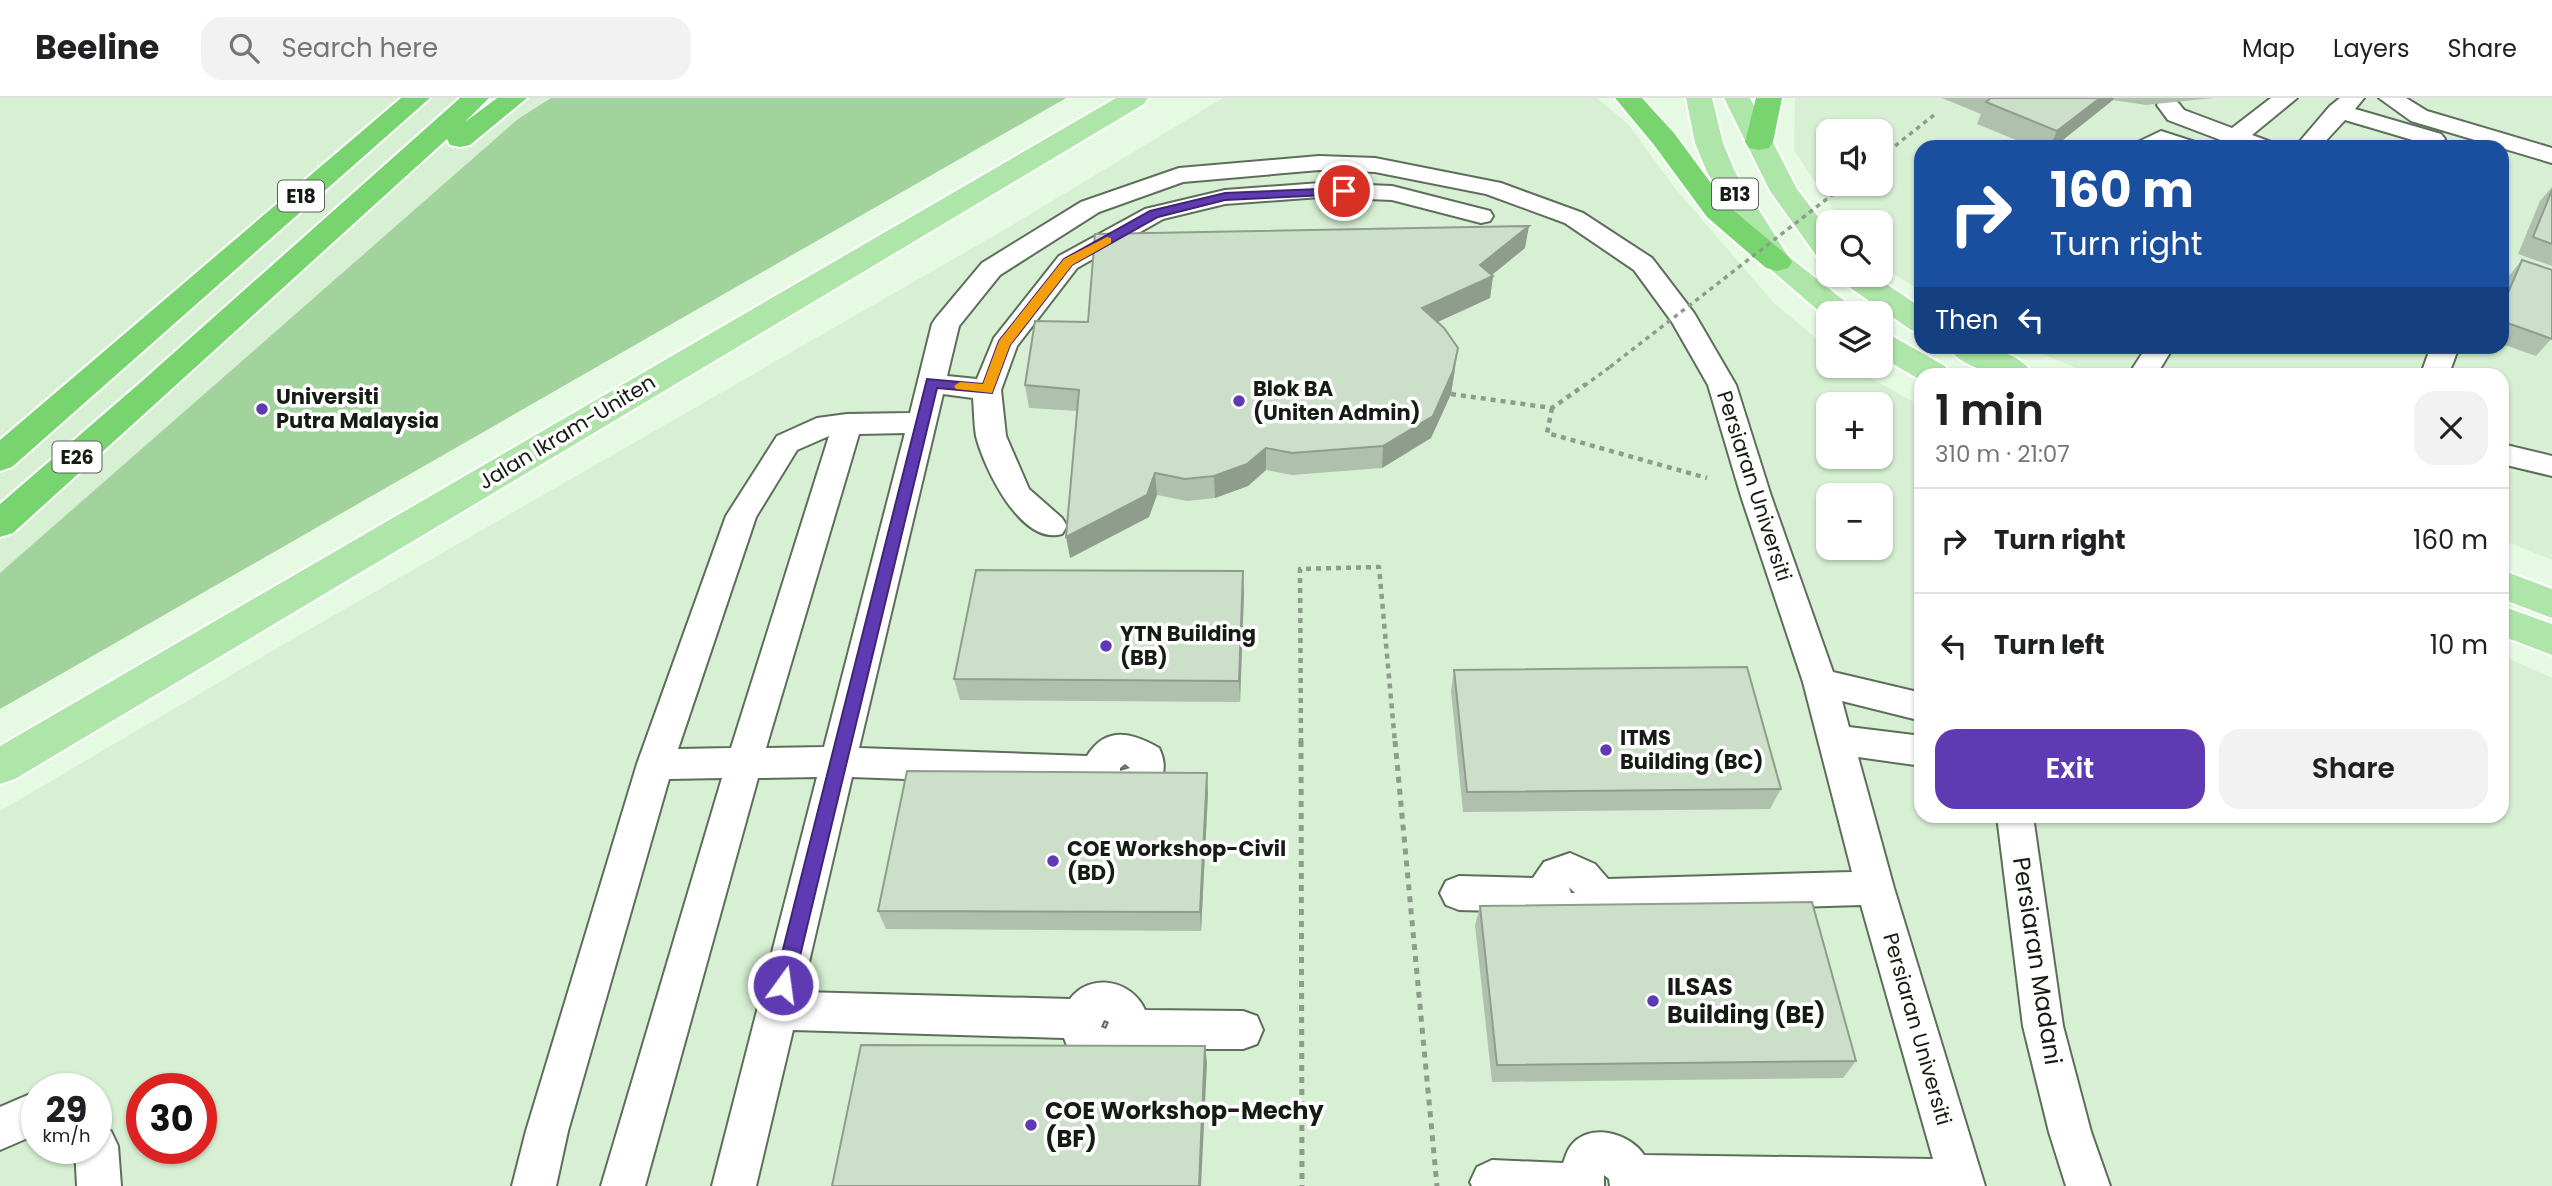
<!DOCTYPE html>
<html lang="en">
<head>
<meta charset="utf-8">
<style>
  :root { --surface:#fff; --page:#f2f2f2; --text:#202124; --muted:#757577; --line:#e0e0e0; --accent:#5f3bb3 }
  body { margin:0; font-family:Poppins,sans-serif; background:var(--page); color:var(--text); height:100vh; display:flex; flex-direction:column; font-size:26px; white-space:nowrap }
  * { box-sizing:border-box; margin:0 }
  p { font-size:23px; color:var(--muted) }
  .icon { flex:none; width:38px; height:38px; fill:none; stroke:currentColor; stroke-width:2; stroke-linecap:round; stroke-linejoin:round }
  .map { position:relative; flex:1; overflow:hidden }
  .sheet { position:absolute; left:1914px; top:270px; width:595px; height:455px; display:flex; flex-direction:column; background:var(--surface); border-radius:21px; box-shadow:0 2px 5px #0004 }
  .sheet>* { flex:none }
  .hud { position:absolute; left:1914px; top:42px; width:595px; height:214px; border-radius:21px; box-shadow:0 2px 5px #0004; background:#1a4fa0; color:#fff; overflow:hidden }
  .fabs { position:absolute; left:1816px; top:21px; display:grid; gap:14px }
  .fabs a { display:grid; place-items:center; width:77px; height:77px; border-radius:14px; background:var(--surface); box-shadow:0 2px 5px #0004; font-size:35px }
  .speed { position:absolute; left:21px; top:975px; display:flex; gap:14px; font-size:35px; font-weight:700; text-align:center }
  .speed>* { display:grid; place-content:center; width:91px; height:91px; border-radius:50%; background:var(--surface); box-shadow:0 2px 5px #0004; line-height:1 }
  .speed small { font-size:18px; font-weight:400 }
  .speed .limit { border:10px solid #d22; background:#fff; color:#111 }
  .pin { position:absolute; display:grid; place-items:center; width:60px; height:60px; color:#fff; margin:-30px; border:4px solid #fff; border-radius:50%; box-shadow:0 2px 7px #0007 }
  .me { position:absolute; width:77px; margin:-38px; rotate:14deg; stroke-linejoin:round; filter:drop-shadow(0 0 5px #0008) }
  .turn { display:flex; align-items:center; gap:24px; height:147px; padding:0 21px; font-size:32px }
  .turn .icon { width:91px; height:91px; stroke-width:2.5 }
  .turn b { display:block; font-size:49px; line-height:60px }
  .then { display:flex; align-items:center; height:66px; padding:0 21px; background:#0003; gap:14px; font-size:26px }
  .round { display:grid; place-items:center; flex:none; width:74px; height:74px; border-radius:21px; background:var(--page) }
  .overview { display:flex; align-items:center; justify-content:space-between; height:119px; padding:0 21px }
  h1 { font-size:42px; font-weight:600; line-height:52px }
  .cta { display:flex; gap:14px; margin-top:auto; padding:14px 21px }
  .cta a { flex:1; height:80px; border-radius:21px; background:var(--accent); color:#fff; font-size:28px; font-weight:600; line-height:80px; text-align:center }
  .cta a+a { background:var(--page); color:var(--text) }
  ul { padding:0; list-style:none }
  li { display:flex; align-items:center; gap:21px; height:105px; padding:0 21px; border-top:2px solid var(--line) }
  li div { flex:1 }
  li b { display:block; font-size:26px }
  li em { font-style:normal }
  header { display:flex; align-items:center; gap:42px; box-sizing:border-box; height:98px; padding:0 35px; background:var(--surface); border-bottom:2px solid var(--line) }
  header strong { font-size:33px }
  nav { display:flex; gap:38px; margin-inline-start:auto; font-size:24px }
  .search { width:490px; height:63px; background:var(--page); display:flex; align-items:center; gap:18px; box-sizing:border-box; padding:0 24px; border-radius:21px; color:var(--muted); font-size:26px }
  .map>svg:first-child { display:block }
</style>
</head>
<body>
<header>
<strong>Beeline</strong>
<div class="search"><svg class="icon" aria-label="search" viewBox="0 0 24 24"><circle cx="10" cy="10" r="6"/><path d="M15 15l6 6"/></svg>Search here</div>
<nav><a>Map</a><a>Layers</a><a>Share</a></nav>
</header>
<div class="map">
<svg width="2552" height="1088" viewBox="0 0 2552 1088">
  <rect width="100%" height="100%" fill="#e6fae3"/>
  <g fill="#d7f0d3" fill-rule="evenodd">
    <path d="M0 0H1066L0 611Z"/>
    <path d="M1223 0H1597L1628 26 1674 89 1774 205 1829 251V268H1849L1921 308 1922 718H2502L2503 558 2552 580V1088H0V713L284 546 1009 129ZM1829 306H1881V359H1829ZM1829 397H1881V450H1829ZM37 990H96V1050H37ZM142 990H201V1050H142Z"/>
    <path d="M1795 0H2552V462L2503 442 2502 276H2091L2026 249 2502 248V49H1922L1921 193 1881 168V124H1842L1794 52ZM1829 33H1881V86H1829Z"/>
  </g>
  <path fill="#a3d39c" d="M551 0H1066L0 611V475L518 21Z"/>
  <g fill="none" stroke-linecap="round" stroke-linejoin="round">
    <g stroke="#5d6e5b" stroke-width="4">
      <g id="minor">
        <path d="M2168 0 2176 2 2184 12 2232 30 2271 0H2297L2252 37 2271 44 2275 49H2241L2226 44 2168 22 2157 7 2160 2Z"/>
        <path d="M2340 0H2364L2355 11 2441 36 2445 41 2441 46 2433 48 2345 22 2320 49H2295L2330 8Z"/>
        <path d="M2379 0H2406L2427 13 2552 50V65L2411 23Z"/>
        <path d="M2161 33 2195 44 2199 49H2134L2138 44Z"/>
        <path d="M1319 58 1375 60 1501 85 1583 115 1652 160 1694 215 1736 287 1771 398 1833 574 1922 595V623L1842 603 1849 629 1922 638V668L1858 659 1894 790 1985 1088H1610L1609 1081 1604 1077V1088H1472L1470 1084 1477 1069 1492 1062 1563 1065C1565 1060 1567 1053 1570 1049 1588 1023 1630 1035 1644 1057L1933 1061 1861 807 1607 815 1600 822 1575 831 1552 824 1539 814 1459 812 1446 807 1440 795 1446 783 1459 778 1533 780 1544 764 1570 755 1595 766 1608 781 1852 774 1803 584 1741 398 1708 287 1672 224 1634 172 1565 125 1486 96 1375 74 1319 72 1183 84 1099 114 1000 177 959 228 947 278 977 281 994 240 1059 158 1145 111 1225 92 1320 85 1392 88 1490 113 1493 118 1490 123 1481 125 1392 102 1320 99 1225 106 1163 121 1077 170 1017 248 1001 292 1006 338 1029 391 1062 420 1067 428 1062 436C1021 448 984 370 976 338 974 326 974 312 973 300L943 296 859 650 1087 658C1106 627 1133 635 1159 650 1183 699 1109 724 1088 688L852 679 802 894 1070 901C1090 874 1132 882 1145 912L1243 913 1257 918 1263 932 1257 946 1243 951H1142C1128 973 1095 976 1075 960 1069 955 1067 947 1064 940L793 932 756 1088H712L817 679 758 680 645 1088H601L722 680 669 681 568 1033 556 1088H512L526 1033 637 666 726 418 777 338 817 320 847 316 910 315 932 226 936 220 982 165 1081 104 1179 70ZM905 335 824 649 766 650 859 336ZM829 338 731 650 678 651 756 419 797 352ZM1125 666 1130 670 1120 673V670ZM1569 789 1575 795H1571ZM1104 922 1109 924 1106 931 1101 929Z"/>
        <path d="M2147 248H2174L2157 276H2129Z"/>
        <path d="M2431 248H2459L2449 276H2421Z"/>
        <path d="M2502 346 2552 358V378L2502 366Z"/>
        <path d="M1997 718H2033L2063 928 2091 1034 2110 1088H2066L2049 1034 2023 928Z"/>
        <path d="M37 993V1036L0 1052V1009Z"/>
        <path d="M96 1027 111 1033 118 1048 121 1088H77L75 1050H96Z"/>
      </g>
    </g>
    <g stroke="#fff" stroke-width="4">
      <g id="major">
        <path d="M1116 0H1148L1144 6 15 681 0 686V648Z"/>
        <path d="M1686 0H1712L1723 45 1735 74 1788 158 1851 208 1855 215H1829V222L1762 164 1707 74 1695 45Z"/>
        <path d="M1724 0H1750L1797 91 1829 133V163L1818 160 1770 93Z"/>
        <path d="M1838 177H1873L1922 210V235L1911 232 1842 184Z"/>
        <path d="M1881 235 1892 238 1945 268 1950 276H1922V283L1881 259Z"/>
        <path d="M1947 248C1976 248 2016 249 2033 276 2006 279 1964 274 1947 248Z"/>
        <path d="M2502 472 2552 491V520L2502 501Z"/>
        <path d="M2502 508 2552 526V557L2502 538Z"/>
      </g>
    </g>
    <g stroke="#fff" stroke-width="4">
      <g id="highway">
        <path d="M401 0H430L12 369 0 373V342Z"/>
        <path d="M460 0H489L465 24 497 0H527L470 47 460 49 450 47 447 41 13 435 0 439V406L141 284Z"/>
        <path d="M1615 0H1642L1674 35 1727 107 1788 158 1792 164 1788 170 1777 173 1766 170 1707 119 1654 47Z"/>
        <path d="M1756 0H1782L1773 44 1769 50 1759 52 1749 50 1745 44Z"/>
      </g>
    </g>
    <g stroke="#8d9c8b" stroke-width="3.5" stroke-dasharray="4.5 4.5" stroke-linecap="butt">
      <path d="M1881 59 1934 17"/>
      <path d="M1584 288 1610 269"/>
    </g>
    <g stroke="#8d9c8b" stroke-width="4.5" stroke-dasharray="5 5" stroke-linecap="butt">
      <path d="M1451 296 1552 310 1586 286"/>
      <path d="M1552 310 1547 335 1707 380"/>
      <path d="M1301 645 1300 471 1379 469 1395 645"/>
    </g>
    <g stroke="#8d9c8b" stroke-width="5" stroke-dasharray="6 6" stroke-linecap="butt">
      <path d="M1301 643 1302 1088"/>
      <path d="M1395 643 1437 1088"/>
    </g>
    <use href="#minor" fill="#fff" fill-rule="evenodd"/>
    <use href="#major" fill="#aee5a8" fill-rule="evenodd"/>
    <use href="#highway" fill="#78d46e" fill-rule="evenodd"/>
    <path stroke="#8d9c8b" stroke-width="3.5" stroke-dasharray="4.5 4.5" stroke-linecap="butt" d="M1610 269 1846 86"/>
  </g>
  <g fill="#afc1ad">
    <path d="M1942 0H2213L2146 7 2113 2 2054 49H2033L1977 26 1981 16Z"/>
    <path d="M2552 89V168L2518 156 2540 103Z"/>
    <path d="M1525 150 1492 177 1493 178 1490 200 1438 224 1455 272 1451 296 1431 340 1382 370 1292 377 1266 372 1248 388 1215 400 1187 403 1157 397 1149 419 1070 460 1077 313 1029 310 1025 287 1088 224Z"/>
    <path d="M2522 162 2552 240 2536 258 2502 246V192L2508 179Z"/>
    <path d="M1244 494 1240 604 960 602 954 581Z"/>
    <path d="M1454 572 1781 691 1770 711 1463 714 1451 593Z"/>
    <path d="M1208 695 1201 833 886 831 878 813Z"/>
    <path d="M1480 808 1856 963 1843 980 1492 984 1475 827Z"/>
  </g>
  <g fill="#8f9d8d">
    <path d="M2100 0H2114L2113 2 2054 49H2050L2057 33Z"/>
    <path d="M1529 128 1525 150 1488 180 1493 178 1490 200 1420 232 1422 210 1480 167Z"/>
    <path d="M1458 250 1451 296 1431 340 1382 370 1383 348Z"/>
    <path d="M1266 350V372L1248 388 1215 400 1214 378Z"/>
    <path d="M1155 375 1157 397 1149 419 1070 460 1066 439Z"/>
    <path d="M1243 473 1244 494 1240 604 1239 583Z"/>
    <path d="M1207 675 1208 695 1201 833 1200 814Z"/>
    <path d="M1205 948 1207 965 1201 1088H1199Z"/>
  </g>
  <g fill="#cce0c9" stroke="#8f9d8d" stroke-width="2">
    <path d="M1991 0H2100L2057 33 1986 4Z"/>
    <path d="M2552 92V146L2533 139Z"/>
    <path d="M1529 128 1480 167 1493 178 1422 210 1444 230 1458 250 1453 273 1433 318 1383 348 1292 355 1266 350 1247 366 1214 378 1185 381 1155 375 1147 397 1066 439 1079 292 1025 287 1035 223 1088 224 1095 136Z"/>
    <path d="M2522 162 2552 172V241L2502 223V209Z"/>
    <path d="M976 472 1243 473 1239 583 954 581Z"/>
    <path d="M1747 569 1781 691 1467 694 1454 572Z"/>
    <path d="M907 673 1207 675 1200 814 878 813Z"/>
    <path d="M1812 804 1856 963 1497 967 1480 808Z"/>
    <path d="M861 947 1205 948 1199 1088H832Z"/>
  </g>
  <path fill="#5f3bb3" stroke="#3e2674" stroke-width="2" d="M1344 90 1350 93 1348 96 1225 102 1158 119 1072 167 1010 247 992 295 937 290 793 887 790 894 783 896 777 894 774 887 927 281 983 286 999 243 1064 161 1150 113 1225 95Z"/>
  <path fill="#f59e0b" d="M1107 139 1111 140V145L1072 167 1010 247 992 295 956 291 954 288 960 284 983 286 999 243 1064 161Z"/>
  <g fill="#5f3bb3" stroke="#fff" stroke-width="2.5">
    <circle cx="1239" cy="303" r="7"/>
    <circle cx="262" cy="311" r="7"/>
    <circle cx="1106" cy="548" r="7"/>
    <circle cx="1606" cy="652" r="7"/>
    <circle cx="1053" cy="763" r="7"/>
    <circle cx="1653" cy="903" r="7"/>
    <circle cx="1031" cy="1027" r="7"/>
  </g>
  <g text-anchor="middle" stroke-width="7" stroke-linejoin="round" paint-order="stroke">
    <g fill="#fff" stroke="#5b605a" stroke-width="2">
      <rect x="1712" y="80.5" width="46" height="31" rx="5"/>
      <rect x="278" y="82.5" width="46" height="31" rx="5"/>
      <rect x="52.5" y="343.5" width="49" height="31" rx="5"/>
    </g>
    <g font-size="19" font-weight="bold" fill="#151c14">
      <text x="1735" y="103">B13</text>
      <text x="301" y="105">E18</text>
      <text x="77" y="366">E26</text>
    </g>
    <g font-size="21" font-weight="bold" fill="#151c14" stroke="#fff" text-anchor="start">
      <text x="1253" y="298">Blok BA<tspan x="1253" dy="24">(Uniten Admin)</tspan></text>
      <text x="276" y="306">Universiti<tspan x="276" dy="24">Putra Malaysia</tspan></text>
      <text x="1120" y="543">YTN Building<tspan x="1120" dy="24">(BB)</tspan></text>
      <text x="1620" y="647">ITMS<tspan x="1620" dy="24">Building (BC)</tspan></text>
      <text x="1067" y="758">COE Workshop-Civil<tspan x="1067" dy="24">(BD)</tspan></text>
    </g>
    <g font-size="21" fill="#151c14" stroke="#fff">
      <text transform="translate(567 334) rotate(-31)" y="7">Jalan Ikram-Uniten</text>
      <text transform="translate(1754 388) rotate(72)" y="7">Persiaran Universiti</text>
      <text transform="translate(1917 931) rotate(74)" y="7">Persiaran Universiti</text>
    </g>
    <g font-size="24" fill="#151c14" stroke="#fff">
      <text transform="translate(2037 863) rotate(81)" y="8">Persiaran Madani</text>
    </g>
    <g font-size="24" font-weight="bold" fill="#151c14" stroke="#fff" text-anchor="start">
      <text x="1667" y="897">ILSAS<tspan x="1667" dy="28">Building (BE)</tspan></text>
      <text x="1045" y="1021">COE Workshop-Mechy<tspan x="1045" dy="28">(BF)</tspan></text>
    </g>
  </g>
</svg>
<div class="fabs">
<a><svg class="icon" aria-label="sound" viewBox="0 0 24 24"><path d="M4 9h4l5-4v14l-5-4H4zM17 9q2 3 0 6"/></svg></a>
<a><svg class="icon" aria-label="search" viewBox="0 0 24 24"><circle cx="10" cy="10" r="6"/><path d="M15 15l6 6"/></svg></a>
<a><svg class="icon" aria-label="layers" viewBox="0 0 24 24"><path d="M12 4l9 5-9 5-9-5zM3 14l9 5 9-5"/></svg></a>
<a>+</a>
<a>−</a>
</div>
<div class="speed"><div>29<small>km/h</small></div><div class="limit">30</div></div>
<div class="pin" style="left:1344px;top:93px;background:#d93025"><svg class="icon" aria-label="arrive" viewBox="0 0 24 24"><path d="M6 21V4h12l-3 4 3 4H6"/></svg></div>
<svg class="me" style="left:783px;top:887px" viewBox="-20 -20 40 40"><circle r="17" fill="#5f3bb3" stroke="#fff" stroke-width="3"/><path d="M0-11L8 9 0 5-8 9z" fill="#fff"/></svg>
<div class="hud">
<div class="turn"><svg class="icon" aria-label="right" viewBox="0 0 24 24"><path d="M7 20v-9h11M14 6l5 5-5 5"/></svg><div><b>160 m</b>Turn right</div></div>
<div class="then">Then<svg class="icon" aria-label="left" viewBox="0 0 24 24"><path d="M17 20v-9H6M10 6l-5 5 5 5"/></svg></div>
</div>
<section class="sheet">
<div class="overview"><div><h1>1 min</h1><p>310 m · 21:07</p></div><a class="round"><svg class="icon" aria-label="close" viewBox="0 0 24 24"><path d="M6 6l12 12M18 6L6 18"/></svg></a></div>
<ul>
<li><svg class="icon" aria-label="right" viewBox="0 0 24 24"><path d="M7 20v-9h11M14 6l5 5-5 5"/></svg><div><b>Turn right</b></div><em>160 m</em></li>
<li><svg class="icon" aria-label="left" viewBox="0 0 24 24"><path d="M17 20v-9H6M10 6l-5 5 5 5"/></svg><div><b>Turn left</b></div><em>10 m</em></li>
</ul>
<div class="cta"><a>Exit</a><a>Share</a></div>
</section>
</div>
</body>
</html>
